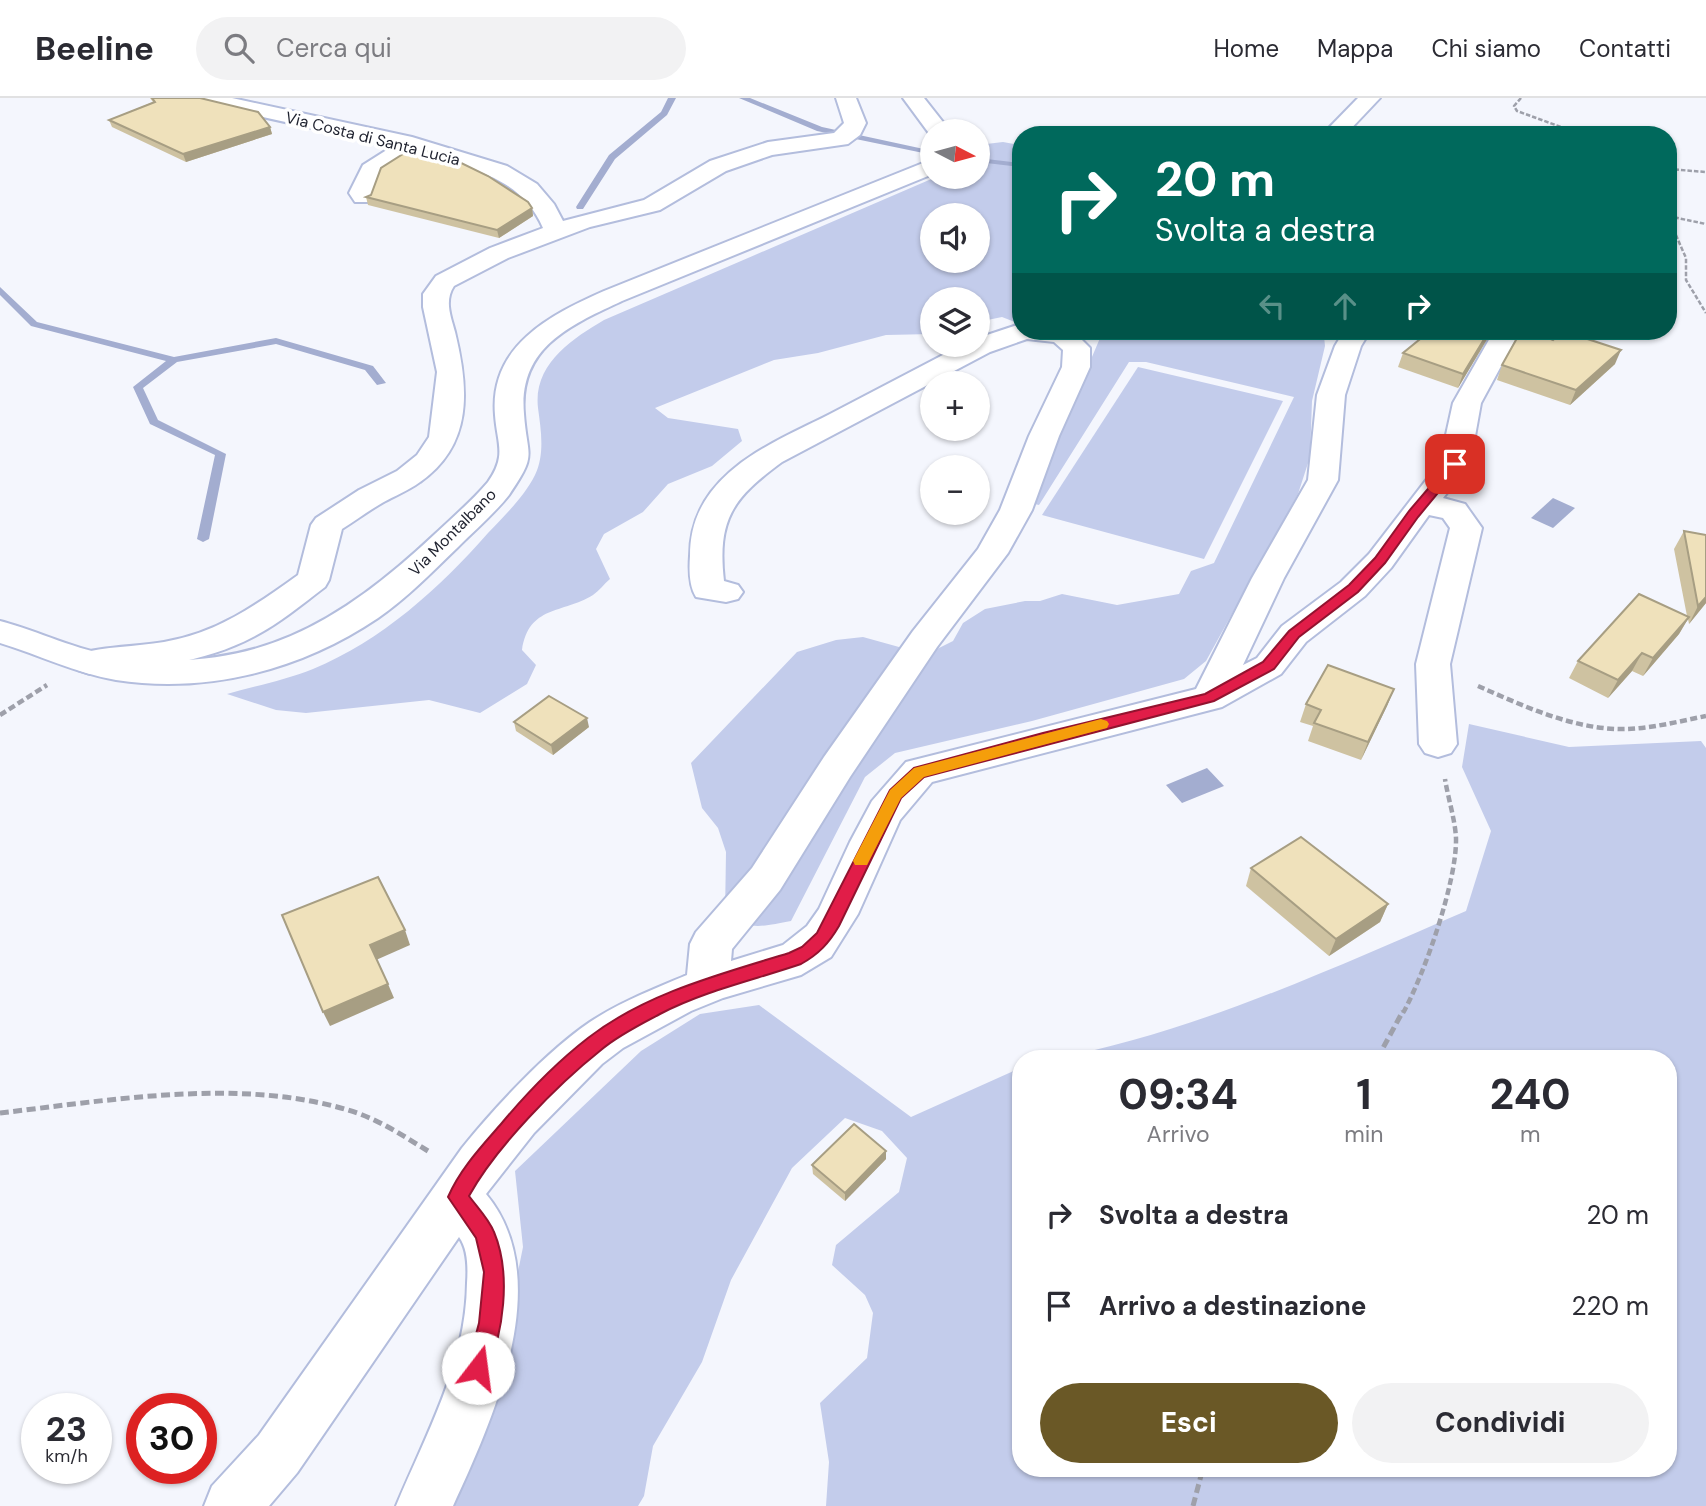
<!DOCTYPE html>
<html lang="it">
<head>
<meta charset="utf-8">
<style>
  :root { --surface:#fff; --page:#f2f2f3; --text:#2b2b33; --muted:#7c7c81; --line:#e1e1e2; --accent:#6a5826 }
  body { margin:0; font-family:"DM Sans",sans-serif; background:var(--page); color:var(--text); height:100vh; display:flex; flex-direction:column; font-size:26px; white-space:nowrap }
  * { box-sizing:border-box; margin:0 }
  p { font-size:23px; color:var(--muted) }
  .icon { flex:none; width:38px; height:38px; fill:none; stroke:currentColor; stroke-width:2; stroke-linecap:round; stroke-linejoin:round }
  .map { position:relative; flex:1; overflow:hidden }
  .sheet { position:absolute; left:1012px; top:952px; width:665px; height:427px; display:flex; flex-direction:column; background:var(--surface); border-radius:28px; box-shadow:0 2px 5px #0004 }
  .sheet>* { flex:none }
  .banner { position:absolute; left:1012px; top:28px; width:665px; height:214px; border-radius:28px; box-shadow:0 2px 5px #0004; background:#00695c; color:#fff; overflow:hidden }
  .needle { width:46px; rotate:96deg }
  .buttons { position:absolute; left:920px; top:21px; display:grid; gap:14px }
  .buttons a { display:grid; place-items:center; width:70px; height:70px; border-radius:50%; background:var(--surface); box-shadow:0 2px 5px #0004; font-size:35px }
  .speed { position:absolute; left:21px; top:1295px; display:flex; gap:14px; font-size:35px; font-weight:700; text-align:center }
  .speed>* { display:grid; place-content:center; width:91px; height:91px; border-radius:50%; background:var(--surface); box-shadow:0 2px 5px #0004; line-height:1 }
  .speed small { font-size:18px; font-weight:400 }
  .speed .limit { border:10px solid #d22; background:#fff; color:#111 }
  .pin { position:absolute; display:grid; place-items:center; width:60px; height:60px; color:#fff; margin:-30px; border-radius:14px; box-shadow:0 4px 10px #0006 }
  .me { position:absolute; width:77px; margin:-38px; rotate:15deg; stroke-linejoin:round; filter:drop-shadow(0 0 5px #0008) }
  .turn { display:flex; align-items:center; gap:24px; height:147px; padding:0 28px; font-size:32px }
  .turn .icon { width:91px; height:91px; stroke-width:2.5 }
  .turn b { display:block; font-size:49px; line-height:60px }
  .lanes { display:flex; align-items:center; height:66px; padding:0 28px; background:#0003; justify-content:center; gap:35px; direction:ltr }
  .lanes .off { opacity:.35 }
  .eta { display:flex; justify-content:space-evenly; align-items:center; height:119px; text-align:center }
  .eta b { font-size:42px; font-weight:700; line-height:49px }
  .button { display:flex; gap:14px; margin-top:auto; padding:14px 28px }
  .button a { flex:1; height:80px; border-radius:42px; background:var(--accent); color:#fff; font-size:28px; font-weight:700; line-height:80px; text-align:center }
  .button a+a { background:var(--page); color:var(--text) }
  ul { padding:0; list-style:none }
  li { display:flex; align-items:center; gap:21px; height:91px; padding:0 28px }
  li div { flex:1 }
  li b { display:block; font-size:26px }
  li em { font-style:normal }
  header { display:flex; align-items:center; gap:42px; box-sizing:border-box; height:98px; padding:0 35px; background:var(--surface); border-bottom:2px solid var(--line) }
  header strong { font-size:33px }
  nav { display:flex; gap:38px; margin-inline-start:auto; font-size:24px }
  .search { width:490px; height:63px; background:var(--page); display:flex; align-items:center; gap:18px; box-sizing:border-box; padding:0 24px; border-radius:38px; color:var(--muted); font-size:26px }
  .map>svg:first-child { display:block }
</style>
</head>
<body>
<header>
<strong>Beeline</strong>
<div class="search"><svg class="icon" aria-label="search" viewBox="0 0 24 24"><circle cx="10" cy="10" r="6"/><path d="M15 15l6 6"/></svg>Cerca qui</div>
<nav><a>Home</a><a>Mappa</a><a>Chi siamo</a><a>Contatti</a></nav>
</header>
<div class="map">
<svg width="1706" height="1408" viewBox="0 0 1706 1408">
  <rect width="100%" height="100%" fill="#f4f6fd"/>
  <g fill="#c3cceb" fill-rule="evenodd">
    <path d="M1003 44 1020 47V226L1002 219 978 224V201H933V236L886 237 818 255 774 262 655 310 668 320 738 331 742 343 712 368 668 386 643 414 604 436 596 451 610 481C604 486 599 493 593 497 562 516 529 507 522 552L536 567 527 586 480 615 429 602 306 615 276 612 227 596C255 588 286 582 313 571 381 543 440 490 488 435 504 418 524 399 535 377 545 356 541 332 538 310 533 266 572 241 604 222L936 79H978V47ZM933 117H978V163H933Z"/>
    <path d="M1103 233H1317L1324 238 1325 248 1312 303 1310 359 1298 396 1206 563 1184 581 1032 623 895 655 865 679 791 823C764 828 750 833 725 817L726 754 718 730 702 710 691 665 797 554 836 542 863 539 917 554H931L953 543 963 525 985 511 1025 503H1040L1062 496 1117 507 1179 496 1191 473 1214 465 1294 299 1146 264H1129L1039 407 1030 405Z"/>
    <path d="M1138 269 1283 303 1204 461 1042 417Z"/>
    <path d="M1469 626 1569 649 1701 643 1706 650V1408H826L829 1364 820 1305 867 1260 873 1215 865 1197 832 1167 836 1147 899 1094 907 1060 882 1033 845 1020 792 1070 731 1182 702 1264 653 1348 644 1398 638 1408H448L490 1312 523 1149 515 1073 641 953 700 916 759 907 911 1019 1020 970V1370H1668V961H1053C1198 933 1331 871 1466 813L1491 733 1462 669Z"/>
  </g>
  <g fill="#a3add0">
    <path d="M1553 400 1575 410 1553 430 1531 420Z"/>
    <path d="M1207 670 1224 688 1182 705 1166 687Z"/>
  </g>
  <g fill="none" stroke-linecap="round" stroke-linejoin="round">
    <g fill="#a3add0" fill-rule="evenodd">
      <path d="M668 0H676L667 17 615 61 583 111H577L576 109 609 57 661 14Z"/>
      <path d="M739 0H750L822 29 933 53V57L817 33Z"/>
      <path d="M978 60 1020 65V69L978 64Z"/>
      <path d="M0 189 37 224 174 259 276 240 373 268 386 285 377 287 365 272 276 246 177 264 143 290 158 322 226 356 209 441 203 444 197 441 215 357 150 326 133 289 166 263 31 228 0 197Z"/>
    </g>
    <g stroke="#b3bddd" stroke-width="4">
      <g id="minor">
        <path d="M194 0H232L412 39 507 68 537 86 554 106 563 123 644 102 710 63 768 44 834 35 844 25 836 0H856L866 25 860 37 848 46 772 57 726 73 660 112 590 129 508 160 454 188C444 203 451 219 455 234 469 291 473 347 420 384 408 393 394 398 382 405 368 413 355 423 342 431L329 482 325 489C301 507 279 526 253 539 204 565 145 571 90 576L78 572 73 564 78 556C105 548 135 549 164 544 217 535 255 508 298 477L311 427 316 420 359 392 397 373 417 357 429 339 437 274 423 209V196L436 178 490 150 543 130C520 76 465 70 415 54L381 76 371 104H355L349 95 363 67 393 48 204 6 197 4Z"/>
        <path d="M1358 0H1380L1345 37H1322Z"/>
        <path d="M1020 226V233H1073L1090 250V269L1059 338 1032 412 1008 455 937 549 850 679 780 792 732 851 731 863 783 847 807 828 819 811 850 744 872 703 906 664 1196 591 1252 480 1308 382 1317 297 1335 248 1344 233H1370L1361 248 1345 297 1338 382 1284 480 1243 567 1257 560 1282 528 1341 484 1369 456 1440 364 1453 305 1494 233H1520L1481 305 1470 366 1443 400 1465 406 1482 430 1450 566 1457 646 1451 655 1438 659 1425 655 1419 646 1416 566 1450 430 1443 420 1429 417 1391 470 1365 498 1306 544 1281 576 1222 609 932 684 900 722 858 816 831 859 801 877 723 900 691 913 623 950 602 966 534 1035 486 1096C557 1181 493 1321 453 1408H396C426 1336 466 1266 467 1185 468 1170 468 1151 459 1139L297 1375 269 1408H204L212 1388 259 1337 462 1050C494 1010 547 953 590 924 620 904 654 891 687 877L690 846 696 834 752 770 824 659 913 533 978 451 1000 412 1029 338 1062 269 1063 252 1054 244 1027 241 990 254 782 364C733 400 717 421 724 483L738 487 743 494 738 501 726 504 696 499C689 488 689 472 690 458 690 434 696 414 711 394 740 356 789 337 830 316 874 293 918 270 962 247H978V240Z"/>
      </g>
    </g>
    <g stroke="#b3bddd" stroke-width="4">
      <g id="tertiary">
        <path d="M903 0H924L950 33H933L931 38Z"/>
        <path d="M933 61V76L622 203C571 227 518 249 524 316 527 360 538 355 509 397 494 416 475 432 457 450 432 474 407 500 378 520 301 572 208 596 116 582 76 575 39 557 0 545V523C39 533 77 553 117 558 252 578 340 525 435 436 453 419 472 403 488 384 507 357 497 346 495 317 489 248 550 217 604 193Z"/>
      </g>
    </g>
    <g stroke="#9ea0aa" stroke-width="2.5" stroke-dasharray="4.5 2" stroke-linecap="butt">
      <path d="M1521 0 1514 8 1517 13 1583 37"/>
      <path d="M1668 71 1706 74"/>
      <path d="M1668 118 1706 126"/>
      <path d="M1668 119 1686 160V182L1706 215"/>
    </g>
    <g stroke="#9ea0aa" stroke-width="4.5" stroke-dasharray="7 3.5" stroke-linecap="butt">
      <path d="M1478 588C1521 607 1568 629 1616 631 1646 632 1676 624 1706 618"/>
      <path d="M0 617 47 587"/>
      <path d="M1403 915C1424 877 1457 784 1456 740 1455 721 1448 700 1445 681"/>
    </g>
    <g stroke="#9ea0aa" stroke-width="5" stroke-dasharray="9 4.5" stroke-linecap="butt">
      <path d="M1377 961 1403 913"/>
      <path d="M0 1015C112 1002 248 978 357 1015 383 1024 405 1039 428 1053"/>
      <path d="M1193 1408 1203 1370"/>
    </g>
    <use href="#minor" fill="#fff" fill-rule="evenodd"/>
    <use href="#tertiary" fill="#fff" fill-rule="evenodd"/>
  </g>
  <g fill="#cec2a1">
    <path d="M150 0H200L270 29 272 36 186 64 112 29 109 22 153 4Z"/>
    <path d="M366 99 532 110 533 118 499 140 368 107Z"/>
    <path d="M1492 233 1458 290 1398 269 1403 255Z"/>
    <path d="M1553 242 1615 266 1570 307 1497 282 1502 267Z"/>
    <path d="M1684 433 1706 505 1689 526 1688 521 1679 536 1643 578 1632 573 1608 600 1569 580 1578 563 1687 518 1674 451Z"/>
    <path d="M1394 591 1387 608 1361 662 1308 643 1313 628 1300 624 1306 606Z"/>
    <path d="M514 624 589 629 553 657 516 633Z"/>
    <path d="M1251 770 1388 806 1380 824 1329 858 1246 788Z"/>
    <path d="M886 1053V1061L845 1103 813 1076 812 1067Z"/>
  </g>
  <g fill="#a79e83">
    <path d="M270 29 272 36 186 64 183 56Z"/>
    <path d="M532 110 533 118 499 140 497 132Z"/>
    <path d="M1489 233H1492L1458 290 1463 276Z"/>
    <path d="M1621 252 1615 266 1570 307 1576 292Z"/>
    <path d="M1706 499V505L1689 526 1698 508Z"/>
    <path d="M1689 519 1679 536 1643 578 1653 560Z"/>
    <path d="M1642 555 1632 573 1608 600 1618 582Z"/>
    <path d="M1394 591 1387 608 1361 662 1368 644Z"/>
    <path d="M587 620 589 629 553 657 551 647Z"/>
    <path d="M1388 806 1380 824 1329 858 1336 841Z"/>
    <path d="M405 832 410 847 376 862 370 847Z"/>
    <path d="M388 886 394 900 330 928 323 914Z"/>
    <path d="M886 1053V1061L845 1103V1095Z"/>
  </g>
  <g fill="#efe1bb" stroke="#a79e83" stroke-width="2">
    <path d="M152 0H200L258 14 270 29 183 56 109 22 155 4Z"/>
    <path d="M414 49 449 59 488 78 528 104 532 110 497 132 366 99 371 97 381 70Z"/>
    <path d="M1430 233H1489L1463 276 1403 255Z"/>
    <path d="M1521 233H1532L1553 242 1563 233 1621 252 1576 292 1502 267Z"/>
    <path d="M1684 433 1706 437V499L1698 508Z"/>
    <path d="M1639 496 1689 519 1653 560 1642 555 1618 582 1578 563Z"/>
    <path d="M1328 567 1394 591 1368 644 1314 625 1321 612 1306 606Z"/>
    <path d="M549 598 587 620 551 647 514 624Z"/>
    <path d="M1301 739 1388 806 1336 841 1251 770Z"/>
    <path d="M378 779 405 832 370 847 388 886 323 914 282 817Z"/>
    <path d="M854 1026 886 1053 845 1095 812 1067Z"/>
  </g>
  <path fill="#e11d48" stroke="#92132f" stroke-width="2" d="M1455 363 1462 366 1418 419 1385 465 1358 494 1299 539 1274 571 1214 603 924 679 901 700 839 828C829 845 819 856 801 866 754 882 704 893 660 916 641 926 617 938 601 952 557 987 496 1049 469 1098 477 1109 489 1121 494 1134 512 1177 503 1235 486 1278L478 1281 470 1278 467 1270 479 1225 484 1174 476 1140 448 1099C460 1071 481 1049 501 1026 526 996 557 964 588 940 646 895 721 876 789 855L802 849 817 835 890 692 914 670 1043 635 1205 596 1263 564 1289 533 1349 487 1375 460 1409 413 1451 364Z"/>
  <path fill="#f59e0b" d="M1101 621 1107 623 1109 626 1107 630 924 679 901 700 867 767H855L853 763 890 692 914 670Z"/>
  <g text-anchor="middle" stroke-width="7" stroke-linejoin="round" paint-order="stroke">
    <g font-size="16" fill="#1e212e" stroke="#fff">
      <text transform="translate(373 40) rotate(14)" y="6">Via Costa di Santa Lucia</text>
      <text transform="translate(452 434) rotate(-45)" y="6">Via Montalbano</text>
    </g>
  </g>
</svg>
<div class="buttons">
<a><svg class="needle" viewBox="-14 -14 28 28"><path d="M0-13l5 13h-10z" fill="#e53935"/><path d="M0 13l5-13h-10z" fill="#7c7c81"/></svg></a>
<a><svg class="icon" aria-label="sound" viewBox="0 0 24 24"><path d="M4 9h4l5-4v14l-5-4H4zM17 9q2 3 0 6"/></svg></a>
<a><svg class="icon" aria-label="layers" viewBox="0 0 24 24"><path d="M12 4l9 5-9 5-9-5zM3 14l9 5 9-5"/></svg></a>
<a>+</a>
<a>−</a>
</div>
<div class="speed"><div>23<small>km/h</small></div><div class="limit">30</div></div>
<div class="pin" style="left:1455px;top:366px;background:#d93025"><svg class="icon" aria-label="arrive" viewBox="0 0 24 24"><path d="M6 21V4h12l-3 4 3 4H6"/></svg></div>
<svg class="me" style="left:478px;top:1270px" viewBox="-20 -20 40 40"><circle r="19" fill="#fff"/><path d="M0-13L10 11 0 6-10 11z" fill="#e11d48"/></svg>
<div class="banner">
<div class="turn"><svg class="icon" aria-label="right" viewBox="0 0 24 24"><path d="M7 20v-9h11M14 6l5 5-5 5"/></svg><div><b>20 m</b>Svolta a destra</div></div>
<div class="lanes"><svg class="icon off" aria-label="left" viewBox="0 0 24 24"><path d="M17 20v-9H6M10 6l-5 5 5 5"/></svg><svg class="icon off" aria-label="ahead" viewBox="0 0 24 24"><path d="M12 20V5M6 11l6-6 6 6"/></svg><svg class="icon" aria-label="right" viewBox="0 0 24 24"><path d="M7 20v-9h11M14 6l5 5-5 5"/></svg></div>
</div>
<section class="sheet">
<div class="eta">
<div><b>09:34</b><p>Arrivo</p></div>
<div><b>1</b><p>min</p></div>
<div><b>240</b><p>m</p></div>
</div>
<ul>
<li><svg class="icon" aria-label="right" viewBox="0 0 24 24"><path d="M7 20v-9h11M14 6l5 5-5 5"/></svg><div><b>Svolta a destra</b></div><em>20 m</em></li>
<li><svg class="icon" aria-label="arrive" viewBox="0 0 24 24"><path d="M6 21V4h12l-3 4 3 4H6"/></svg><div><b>Arrivo a destinazione</b></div><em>220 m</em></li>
</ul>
<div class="button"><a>Esci</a><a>Condividi</a></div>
</section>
</div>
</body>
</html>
